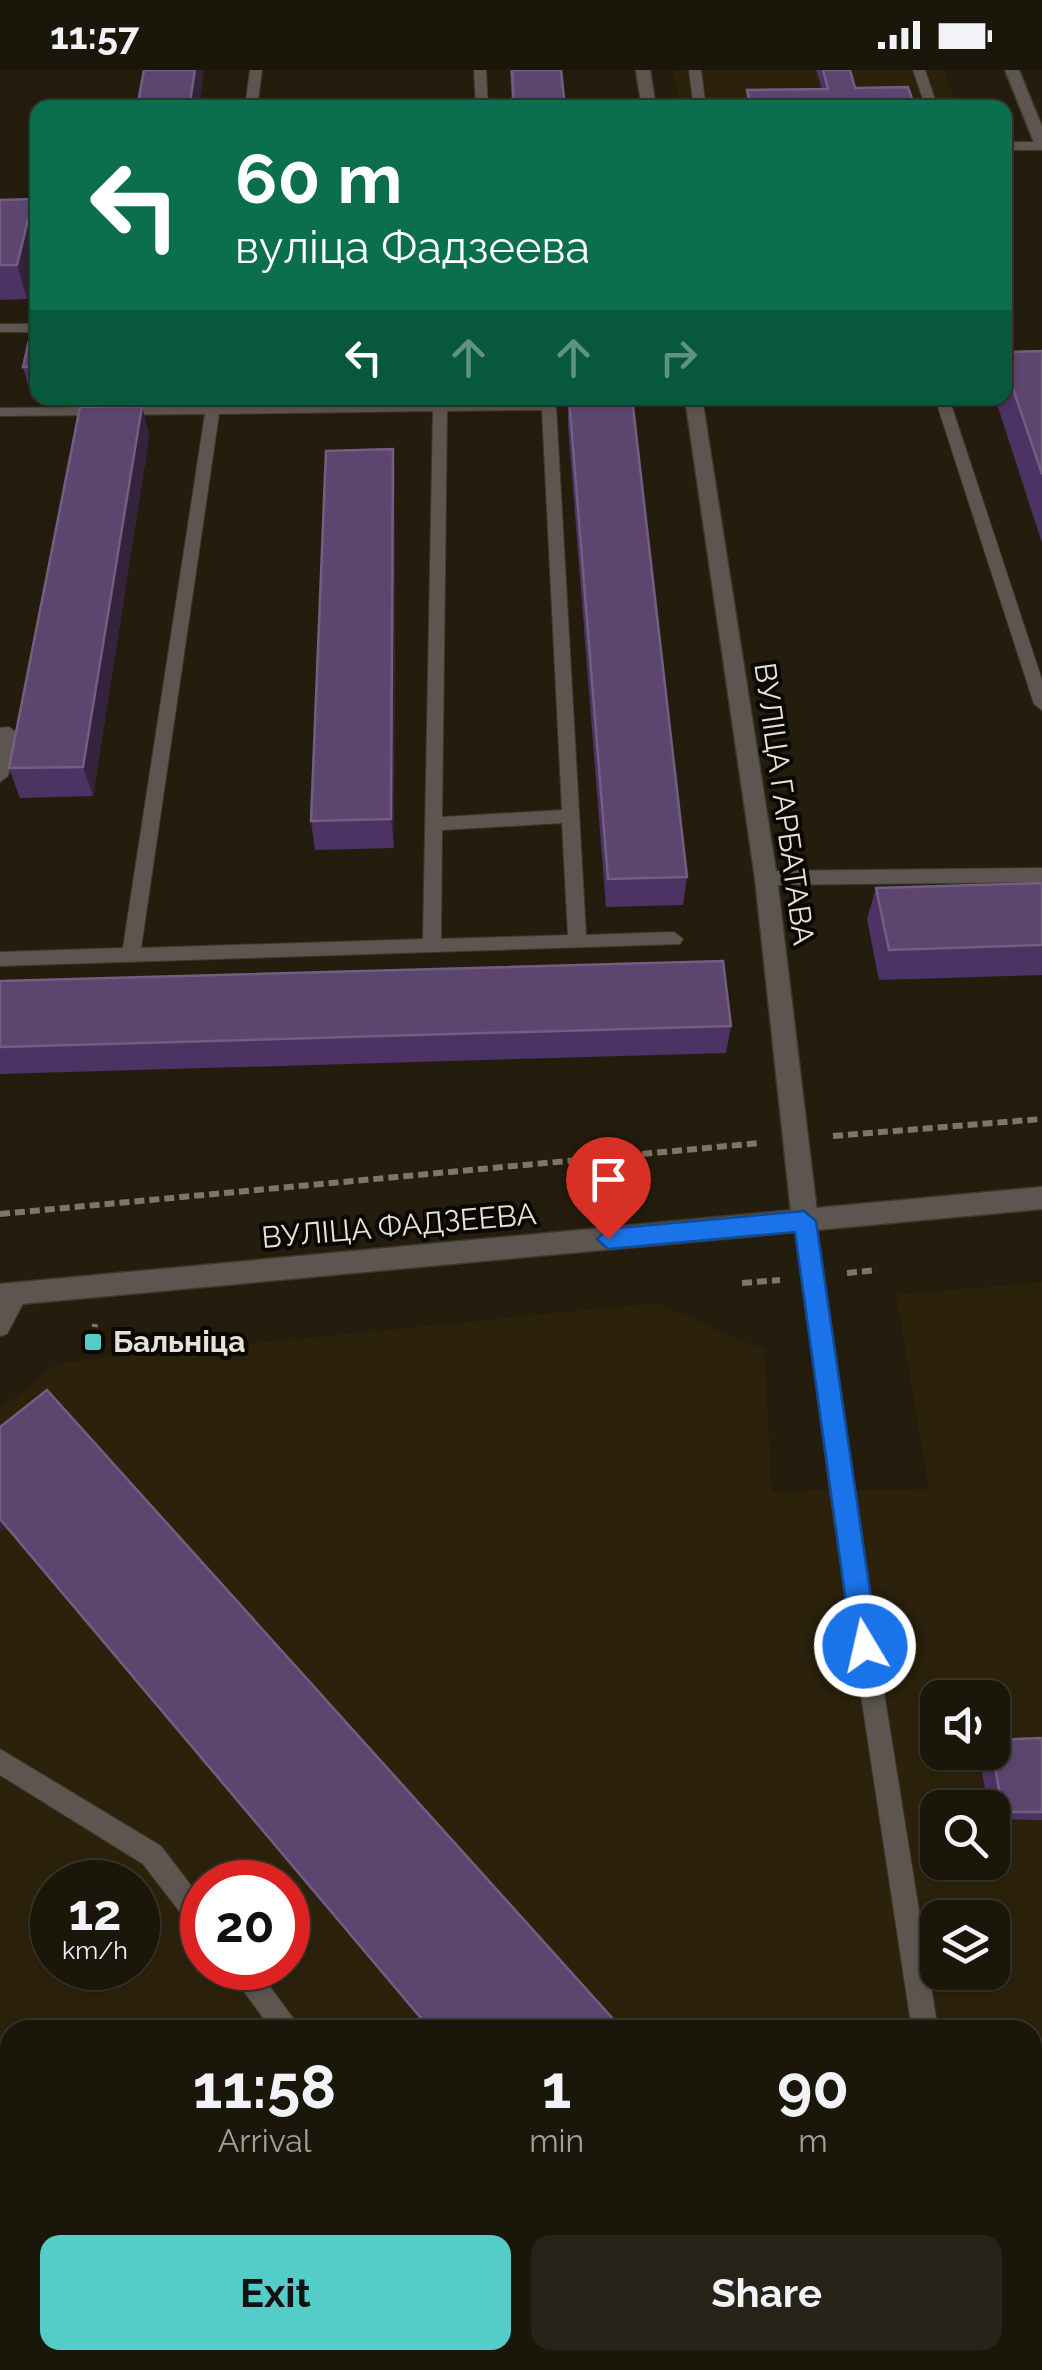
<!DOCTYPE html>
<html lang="en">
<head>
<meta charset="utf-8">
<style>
  :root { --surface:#1b160a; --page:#282318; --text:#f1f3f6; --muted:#a09f9c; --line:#39352b; --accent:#54cdc9 }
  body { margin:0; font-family:Raleway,sans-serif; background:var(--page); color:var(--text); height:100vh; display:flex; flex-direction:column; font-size:38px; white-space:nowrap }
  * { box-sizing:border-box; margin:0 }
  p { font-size:32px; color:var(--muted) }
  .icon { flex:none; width:55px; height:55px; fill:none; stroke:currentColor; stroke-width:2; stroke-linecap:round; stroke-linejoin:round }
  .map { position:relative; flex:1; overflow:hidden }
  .side { position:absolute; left:0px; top:1950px; width:1042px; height:350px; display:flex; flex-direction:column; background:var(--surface); border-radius:30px 30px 0 0; box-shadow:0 2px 8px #0004,0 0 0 2px var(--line) }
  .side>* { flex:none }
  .banner { position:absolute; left:30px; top:30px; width:982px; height:305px; border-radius:20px; box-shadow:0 2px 8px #0004,0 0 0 2px var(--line); background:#0b6e4f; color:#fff; overflow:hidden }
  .controls { position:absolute; left:920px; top:1610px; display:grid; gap:20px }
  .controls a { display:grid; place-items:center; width:90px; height:90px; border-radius:20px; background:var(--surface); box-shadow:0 2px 8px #0004,0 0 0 2px var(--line); font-size:50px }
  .speed { position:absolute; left:30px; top:1790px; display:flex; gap:20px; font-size:50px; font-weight:700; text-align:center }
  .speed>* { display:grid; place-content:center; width:130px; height:130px; border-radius:50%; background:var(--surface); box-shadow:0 2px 8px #0004,0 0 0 2px var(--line); line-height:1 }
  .speed small { font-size:25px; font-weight:400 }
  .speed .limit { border:15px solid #d22; background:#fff; color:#111 }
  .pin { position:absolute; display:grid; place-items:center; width:85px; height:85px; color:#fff; margin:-102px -42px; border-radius:50% 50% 50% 0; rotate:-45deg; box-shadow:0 0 10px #0007 }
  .pin .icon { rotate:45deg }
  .me { position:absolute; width:110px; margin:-55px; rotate:351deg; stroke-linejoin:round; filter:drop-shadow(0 0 8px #0008) }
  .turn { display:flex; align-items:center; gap:35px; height:210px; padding:0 40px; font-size:45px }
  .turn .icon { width:130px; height:130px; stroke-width:2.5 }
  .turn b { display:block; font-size:70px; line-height:85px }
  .lanes { display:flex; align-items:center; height:95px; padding:0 40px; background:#0003; justify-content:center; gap:50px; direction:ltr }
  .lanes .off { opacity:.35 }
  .eta { display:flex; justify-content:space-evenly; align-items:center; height:170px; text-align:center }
  .eta b { font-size:60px; font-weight:700; line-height:70px }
  .cta { display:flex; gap:20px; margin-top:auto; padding:20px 40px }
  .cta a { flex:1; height:115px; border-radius:20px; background:var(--accent); color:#111; font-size:40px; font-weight:700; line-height:115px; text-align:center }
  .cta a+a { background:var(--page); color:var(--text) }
  .status { display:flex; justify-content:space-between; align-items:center; height:70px; padding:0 50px; background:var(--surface); direction:ltr }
  .status svg { height:28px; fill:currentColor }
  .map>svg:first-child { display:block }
</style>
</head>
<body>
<div class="status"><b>11:57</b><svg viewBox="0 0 49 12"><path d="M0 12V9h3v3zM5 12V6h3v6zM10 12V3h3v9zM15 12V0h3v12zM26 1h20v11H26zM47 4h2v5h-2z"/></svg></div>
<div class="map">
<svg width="1042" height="2300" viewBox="0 0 1042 2300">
  <rect width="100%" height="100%" fill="#241d0e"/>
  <g fill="#2c220c" fill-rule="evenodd">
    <path d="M673 0H944L957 37H680Z"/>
    <path d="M1042 1212V2300H0V1339L58 1293 656 1233 764 1280 772 1421 929 1419 896 1225ZM938 1628H992V1682H938ZM938 1738H992V1792H938ZM52 1812H138V1898H52ZM202 1812H288V1898H202ZM938 1848H992V1902H938ZM10 1960H1032V2290H10Z"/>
  </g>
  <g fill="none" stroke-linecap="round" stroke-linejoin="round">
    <g stroke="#3f392a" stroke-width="2">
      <g id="service">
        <path d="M250 0H262L257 38H245Z"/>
        <path d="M474 0H486L488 38H476Z"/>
        <path d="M689 0H701L706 38H694Z"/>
        <path d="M913 0H925L938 38H926Z"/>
        <rect x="1005" y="72" width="37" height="8"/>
        <path d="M38 131V139L0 140V132Z"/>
        <rect x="0" y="254" width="38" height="8"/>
        <path d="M935 328H949L1042 610V640L1034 634Z"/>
        <path d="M549 332 556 336 586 865 674 862 683 869 680 874 0 896V882L123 878 205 344 0 346V338ZM542 340 562 740 442 747 447 341ZM433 341 423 869 141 878 219 344ZM562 753 568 865 441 869 442 760Z"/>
        <path d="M9 657 17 663 8 706 0 712V658Z"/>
        <path d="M1042 798V812L766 815 757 808 766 801Z"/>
        <path d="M805 1142 812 1145 815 1151 852 1422 938 1960H912L830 1422 795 1151 798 1145Z"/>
        <path d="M18 1215 25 1218 28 1224 7 1264 0 1266V1237L11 1218Z"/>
        <path d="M0 1679 161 1776 202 1830V1862L193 1859 143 1794 0 1705Z"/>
        <path d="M227 1898H256L302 1960H272Z"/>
        <path d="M356 2290H389L385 2300H352Z"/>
        <path d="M962 2290H990L992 2300H964Z"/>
      </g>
    </g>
    <g stroke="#3f392a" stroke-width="3">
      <g id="minor">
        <path d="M636 0H650L656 38H642Z"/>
        <path d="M685 328H702L777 808 818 1151 814 1159 805 1162 796 1159 792 1151 755 808Z"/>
      </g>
    </g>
    <g stroke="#3f392a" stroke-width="3">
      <g id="tertiary">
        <path d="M1005 0H1019L1042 57V79L1035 75Z"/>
        <path d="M1042 1117V1139L0 1236V1214Z"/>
      </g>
    </g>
    <g stroke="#7d776a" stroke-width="6" stroke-dasharray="10 5" stroke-linecap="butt">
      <path d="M833 1066 1042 1049"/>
      <path d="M0 1144 760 1073"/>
      <path d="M847 1203 877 1200"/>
      <path d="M742 1213 780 1210"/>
      <path d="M93 1272 95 1254"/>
    </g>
    <use href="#service" fill="#5d5650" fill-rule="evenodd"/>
    <use href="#minor" fill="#5d5650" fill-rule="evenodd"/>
    <use href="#tertiary" fill="#5d5650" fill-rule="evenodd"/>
  </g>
  <g fill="#4c3364">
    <path d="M510 0H561L565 38H512Z"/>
    <path d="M816 0H850L855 18 915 38H746L747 20 822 19Z"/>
    <path d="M33 129 38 146V184L27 229 0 230V130Z"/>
    <path d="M38 257V328H113L32 329 23 297Z"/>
    <path d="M1042 281V473L995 328H1005V282Z"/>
    <path d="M568 328 687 807 683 835 606 837 568 355Z"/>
    <path d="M142 336 149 367 93 726 20 728 9 698Z"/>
    <path d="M393 379 395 410 394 778 315 780 311 751Z"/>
    <path d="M1042 813V905L879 910 867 849 876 818Z"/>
    <path d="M0 911 731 956 726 983 0 1004Z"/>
    <path d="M1042 1668V1750L992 1749V1738H988L979 1682H992Z"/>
  </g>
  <g fill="#35223c">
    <path d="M195 0H204L199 38H189Z"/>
    <path d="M33 129 38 146V184L27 229 17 195Z"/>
    <path d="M142 336 149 367 93 726 83 697Z"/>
    <path d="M393 379 395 410 394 778 391 749Z"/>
    <path d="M0 1448 7 1456 0 1462Z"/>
  </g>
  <g fill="#5c4670" stroke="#725e80" stroke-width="2.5">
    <path d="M144 0H195L189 38H137Z"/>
    <path d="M512 0H561L565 38H514Z"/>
    <path d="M823 0H850L855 18 908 17 915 38H751L747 20 828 19Z"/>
    <path d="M33 129 17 195H0V130Z"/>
    <path d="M32 257H38V297H23Z"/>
    <path d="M1042 281V404L1005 295V282Z"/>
    <path d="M569 328H632L687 807 608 809Z"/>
    <path d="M142 336 83 697 9 698 80 337Z"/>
    <path d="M393 379 391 749 311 751 326 381Z"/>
    <path d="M1042 813V875L889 880 876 818Z"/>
    <path d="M723 891 731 956 0 977V911Z"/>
    <path d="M47 1320 623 1960H431L0 1449V1357Z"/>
    <path d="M1042 1668V1742H1003L992 1680V1670Z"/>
    <path d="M10 2173V2189L4 2180Z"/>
    <path d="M77 2290H299L290 2300H83Z"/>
  </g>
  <path fill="#1a73e8" stroke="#114b97" stroke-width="2.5" d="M804 1141 816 1151 878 1576 874 1585 865 1589 855 1585 852 1576 795 1162 608 1179 597 1169 608 1159Z"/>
  <rect fill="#54cdc9" stroke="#0a0803" stroke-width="4" x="83" y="1262" width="20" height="20" rx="5"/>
  <g text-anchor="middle" stroke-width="8" stroke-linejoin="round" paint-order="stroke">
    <g font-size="30" fill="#e6e2d8" stroke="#0a0803">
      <text transform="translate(784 734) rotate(82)" y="10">ВУЛІЦА ГАРБАТАВА</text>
      <text transform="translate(399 1156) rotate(-5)" y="10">ВУЛІЦА ФАДЗЕЕВА</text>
    </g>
    <g font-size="30" font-weight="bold" fill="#e6e2d8" stroke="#0a0803" text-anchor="start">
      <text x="113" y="1282">Бальніца</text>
    </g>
  </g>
</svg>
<div class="controls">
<a><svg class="icon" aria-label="sound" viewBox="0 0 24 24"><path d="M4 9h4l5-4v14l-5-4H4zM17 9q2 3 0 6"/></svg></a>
<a><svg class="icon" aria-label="search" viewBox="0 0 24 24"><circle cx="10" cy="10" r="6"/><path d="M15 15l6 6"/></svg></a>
<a><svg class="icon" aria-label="layers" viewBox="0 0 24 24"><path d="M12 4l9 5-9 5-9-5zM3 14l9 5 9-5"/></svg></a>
</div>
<div class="speed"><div>12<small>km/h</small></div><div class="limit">20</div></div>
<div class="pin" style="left:608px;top:1169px;background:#d93025"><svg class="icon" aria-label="arrive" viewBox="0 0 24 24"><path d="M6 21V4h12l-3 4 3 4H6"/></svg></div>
<svg class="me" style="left:865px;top:1576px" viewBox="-20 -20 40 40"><circle r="17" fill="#1a73e8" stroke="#fff" stroke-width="3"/><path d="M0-11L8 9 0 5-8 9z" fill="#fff"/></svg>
<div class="banner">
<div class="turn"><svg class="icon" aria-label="left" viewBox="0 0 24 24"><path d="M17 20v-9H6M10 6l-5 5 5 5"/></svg><div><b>60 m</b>вуліца Фадзеева</div></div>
<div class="lanes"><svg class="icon" aria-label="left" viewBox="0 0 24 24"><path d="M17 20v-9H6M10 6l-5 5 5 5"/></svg><svg class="icon off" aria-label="ahead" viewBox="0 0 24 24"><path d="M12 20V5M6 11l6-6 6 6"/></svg><svg class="icon off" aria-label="ahead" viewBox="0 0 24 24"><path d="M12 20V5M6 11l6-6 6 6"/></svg><svg class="icon off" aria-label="right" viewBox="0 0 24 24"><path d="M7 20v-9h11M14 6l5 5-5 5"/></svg></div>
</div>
<section class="side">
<div class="eta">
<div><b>11:58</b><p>Arrival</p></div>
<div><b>1</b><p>min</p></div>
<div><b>90</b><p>m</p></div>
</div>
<div class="cta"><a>Exit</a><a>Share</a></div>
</section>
</div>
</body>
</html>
